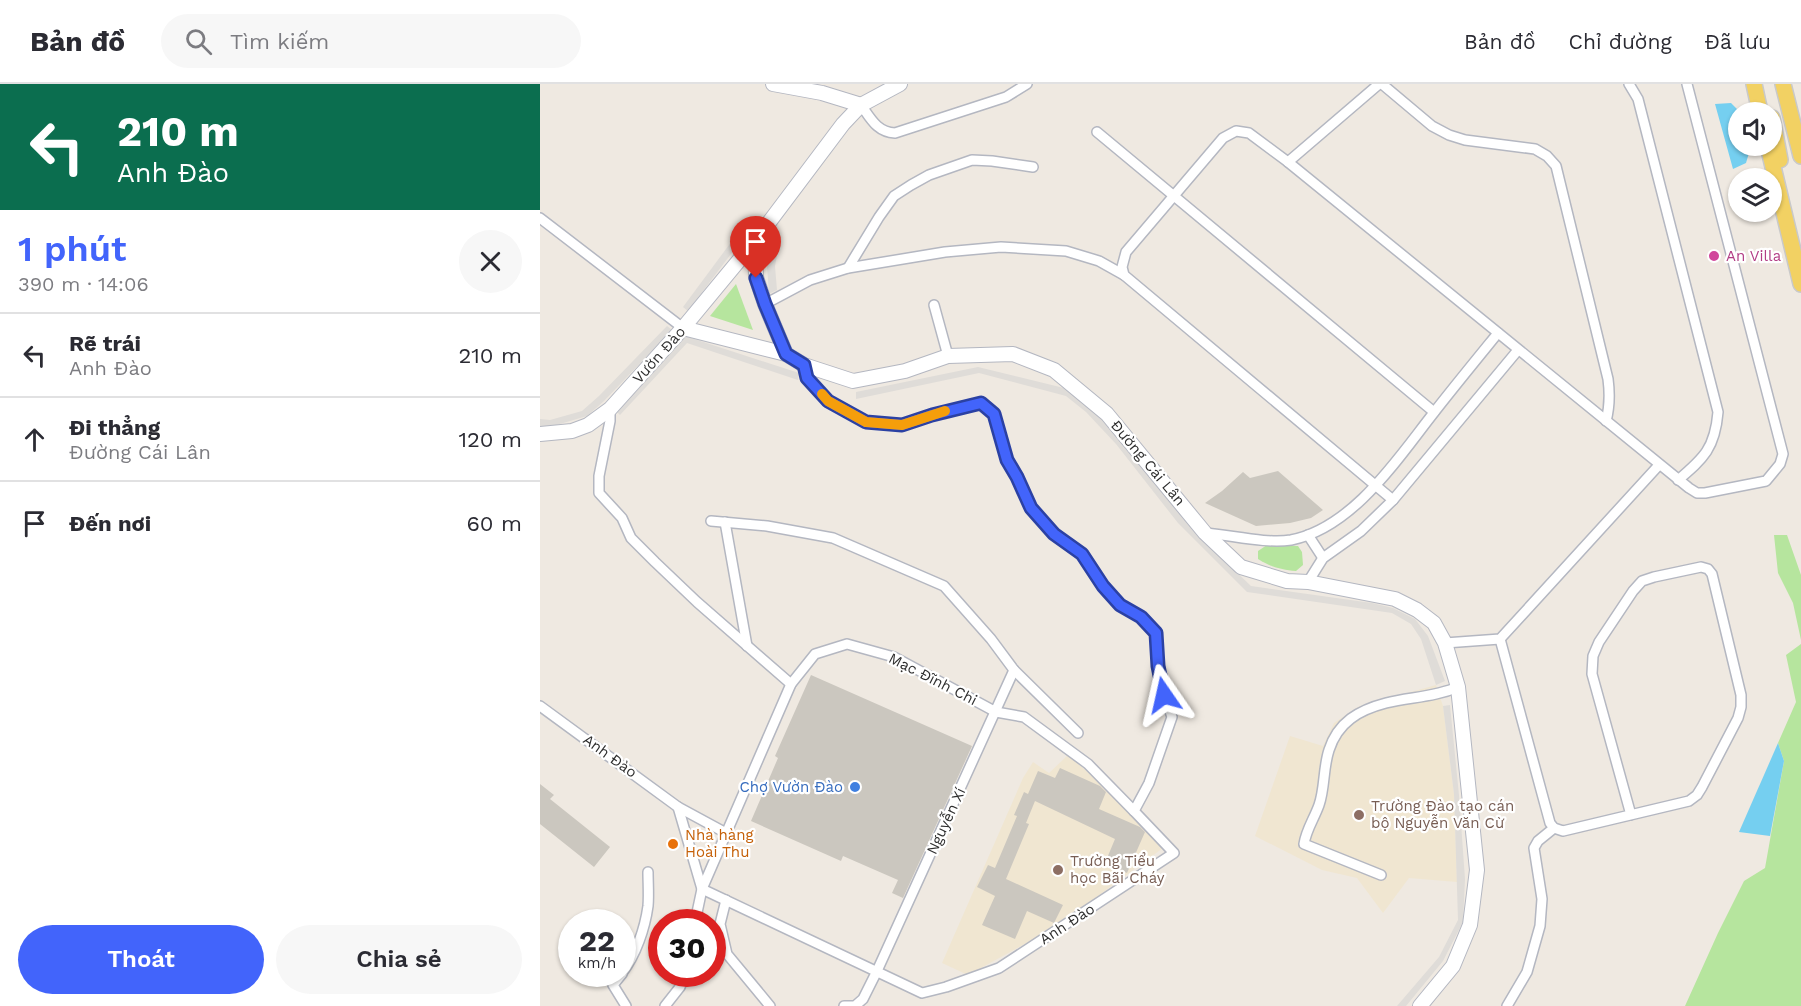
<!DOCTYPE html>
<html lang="vi">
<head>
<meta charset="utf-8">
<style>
  :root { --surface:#fff; --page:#f7f7f7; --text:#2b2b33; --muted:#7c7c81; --line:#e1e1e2; --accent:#4264fb }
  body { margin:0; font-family:"Work Sans",sans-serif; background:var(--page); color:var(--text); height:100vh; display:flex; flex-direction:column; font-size:22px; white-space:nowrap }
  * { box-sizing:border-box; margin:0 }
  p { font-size:20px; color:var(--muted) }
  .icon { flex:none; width:33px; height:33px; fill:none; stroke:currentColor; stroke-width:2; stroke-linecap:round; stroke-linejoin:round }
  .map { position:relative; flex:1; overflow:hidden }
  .sheet { display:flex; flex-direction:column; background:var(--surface); width:540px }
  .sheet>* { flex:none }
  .guide { background:#0b6e4f; color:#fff; overflow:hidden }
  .controls { position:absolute; left:1188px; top:18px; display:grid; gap:12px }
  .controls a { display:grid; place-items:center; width:54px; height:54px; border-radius:50%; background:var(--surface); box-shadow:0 2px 4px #0004; font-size:30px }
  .speed { position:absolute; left:18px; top:825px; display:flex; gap:12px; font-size:30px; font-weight:700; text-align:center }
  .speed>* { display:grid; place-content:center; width:78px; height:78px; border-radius:50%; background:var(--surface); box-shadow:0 2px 4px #0004; line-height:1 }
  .speed small { font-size:15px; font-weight:400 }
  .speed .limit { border:9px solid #d22; background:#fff; color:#111 }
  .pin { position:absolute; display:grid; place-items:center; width:51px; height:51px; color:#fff; margin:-62px -26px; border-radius:50% 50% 50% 0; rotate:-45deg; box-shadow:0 0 6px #0007 }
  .pin .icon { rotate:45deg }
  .me { position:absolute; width:66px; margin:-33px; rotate:349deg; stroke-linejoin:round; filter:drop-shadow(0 0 4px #0008) }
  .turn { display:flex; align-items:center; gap:21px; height:126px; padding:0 18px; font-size:27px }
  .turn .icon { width:78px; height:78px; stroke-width:2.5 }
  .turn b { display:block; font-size:42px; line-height:51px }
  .round { display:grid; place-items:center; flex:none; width:63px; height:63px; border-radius:32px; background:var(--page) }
  .overview { display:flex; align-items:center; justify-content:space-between; height:102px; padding:0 18px }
  h1 { font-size:36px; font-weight:600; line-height:45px; color:var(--accent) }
  .primary-button { display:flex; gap:12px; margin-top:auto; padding:12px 18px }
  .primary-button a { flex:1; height:69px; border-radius:36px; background:var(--accent); color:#fff; font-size:24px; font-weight:600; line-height:69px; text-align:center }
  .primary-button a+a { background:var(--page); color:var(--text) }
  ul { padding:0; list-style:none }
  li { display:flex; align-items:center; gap:18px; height:84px; padding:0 18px; border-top:2px solid var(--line) }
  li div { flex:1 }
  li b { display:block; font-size:22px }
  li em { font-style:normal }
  header { display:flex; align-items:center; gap:36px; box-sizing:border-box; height:84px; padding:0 30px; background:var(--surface); border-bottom:2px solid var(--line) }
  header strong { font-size:28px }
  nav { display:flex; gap:33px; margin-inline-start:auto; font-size:21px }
  .search { width:420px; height:54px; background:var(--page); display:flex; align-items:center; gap:15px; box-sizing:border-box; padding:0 21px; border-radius:33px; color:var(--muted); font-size:22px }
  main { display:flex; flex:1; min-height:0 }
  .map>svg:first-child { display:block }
</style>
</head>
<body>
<header>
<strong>Bản đồ</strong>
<div class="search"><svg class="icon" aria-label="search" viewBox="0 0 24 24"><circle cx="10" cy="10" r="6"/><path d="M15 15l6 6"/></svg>Tìm kiếm</div>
<nav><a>Bản đồ</a><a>Chỉ đường</a><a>Đã lưu</a></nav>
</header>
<main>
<section class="sheet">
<div class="guide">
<div class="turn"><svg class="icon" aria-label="left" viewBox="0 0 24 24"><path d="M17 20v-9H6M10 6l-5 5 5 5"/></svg><div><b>210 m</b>Anh Đào</div></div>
</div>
<div class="overview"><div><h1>1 phút</h1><p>390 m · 14:06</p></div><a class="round"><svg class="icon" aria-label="close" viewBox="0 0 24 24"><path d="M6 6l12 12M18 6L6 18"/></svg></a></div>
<ul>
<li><svg class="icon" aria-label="left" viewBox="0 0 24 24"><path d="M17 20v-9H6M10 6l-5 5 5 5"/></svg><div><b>Rẽ trái</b><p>Anh Đào</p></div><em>210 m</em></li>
<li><svg class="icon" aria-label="ahead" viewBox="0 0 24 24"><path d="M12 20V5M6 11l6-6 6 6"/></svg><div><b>Đi thẳng</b><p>Đường Cái Lân</p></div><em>120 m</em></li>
<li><svg class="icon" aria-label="arrive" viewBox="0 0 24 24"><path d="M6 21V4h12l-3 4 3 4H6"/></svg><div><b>Đến nơi</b></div><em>60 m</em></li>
</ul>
<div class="primary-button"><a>Thoát</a><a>Chia sẻ</a></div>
</section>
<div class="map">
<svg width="1261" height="922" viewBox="0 0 1261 922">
  <rect width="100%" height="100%" fill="#efe9e1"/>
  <g fill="#f0e6d1">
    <path d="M896 601 903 622 914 710 917 798 869 794 843 829 817 794 782 786 715 752 750 652 783 662 794 639 818 623Z"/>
    <path d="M528 671 575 712 623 764 516 843 428 891 402 879 483 694 493 678 509 689Z"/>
  </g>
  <g fill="#b6e59e">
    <path d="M196 200 213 246 170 232Z"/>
    <path d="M1234 451H1247L1261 491V556L1253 519 1238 489Z"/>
    <path d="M727 461 758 462 762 468 763 481 756 487C741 486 731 483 718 475V467Z"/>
    <path d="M1261 560V922H1145L1178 849 1204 797 1225 784 1244 677 1238 659 1256 618 1246 571Z"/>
  </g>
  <g fill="#dfdcd8">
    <path d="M209 134 215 138 148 227 143 223Z"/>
    <path d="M234 152 240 156 235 182 237 206 229 210 227 182Z"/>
    <path d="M127 242 132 246 64 317 47 332 13 342 0 343V335L10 336 42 327 59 312Z"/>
    <path d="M145 252 259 289 258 296 147 259 80 331 77 328Z"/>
    <path d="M438 283 528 305 553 326 581 355 657 450 711 502 832 519 853 524 875 535 888 552 905 597 896 601 881 555 871 540 852 529 707 508 638 439 576 360 546 328 526 312 439 289 316 315V308Z"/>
    <path d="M910 621 919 711 925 795 923 838 903 877 866 922H857L899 873 918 836 914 710 903 622Z"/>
  </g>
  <g fill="#75cff0">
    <path d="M1191 19 1200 28H1198V62H1211L1206 79 1193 85 1175 20Z"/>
    <path d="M1238 659 1244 677 1230 752 1199 748Z"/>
  </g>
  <g fill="#cbc7bf">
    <path d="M738 387 783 426 771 434 750 439 716 442 665 419 682 407 703 388 710 394Z"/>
    <path d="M271 591 432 662 363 814 352 809 358 796 303 772 301 777 211 737 238 674 235 672Z"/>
    <path d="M520 684 560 702 566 708 559 725 600 743 605 748 587 789 565 779 575 755 495 717 486 739 489 740 466 795 523 821 514 839 487 827 475 855 442 841 455 812 437 803 448 781 455 784 477 732 474 731 484 708 488 710 498 687 515 694Z"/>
    <path d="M0 700 14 711 10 715 70 763 54 783 0 740Z"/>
  </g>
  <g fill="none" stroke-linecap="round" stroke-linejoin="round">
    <g stroke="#b4b7c1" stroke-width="12">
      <g id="street">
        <path d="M842 0 892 42 909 51 925 56 995 65 1007 72 1016 82 1068 295C1070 310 1070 322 1066 337"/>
        <path d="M1089 0 1098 15 1178 328C1175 364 1164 374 1138 396"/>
        <path d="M321 21C331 35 337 48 355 49L466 13 487 0"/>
        <path d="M557 48 894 328"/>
        <path d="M748 78 839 0"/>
        <path d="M0 134 143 244"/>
        <path d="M308 184 339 133 354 112 371 101 389 91 432 76 452 77 493 83"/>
        <path d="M225 220 270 196 308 184 405 168 461 163 526 167 559 177 584 191"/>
        <path d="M394 221 408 272"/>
        <path d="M70 325V337L59 392V409L82 434 91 454 115 478 157 518 251 600"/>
        <path d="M853 416 584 191 582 183 586 168 683 54 696 47 709 49 748 78 1149 404 1157 409H1165L1226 397 1240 380 1243 370 1147 0"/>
        <path d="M171 437 227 442 293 454 404 502 451 555 474 586 538 649"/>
        <path d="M185 438 207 562"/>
        <path d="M665 449C691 451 726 460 751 456 812 444 856 377 892 331 913 304 936 276 958 249"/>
        <path d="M768 451 783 474"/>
        <path d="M768 498 783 474 821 447 853 416 978 266"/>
        <path d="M960 555 1010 739 1014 744 1023 747 1149 717 1157 711 1162 703 1198 634 1201 623V611L1172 490 1168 485 1161 483 1114 493 1102 497 1093 507 1059 558 1053 572 1052 590 1091 731"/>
        <path d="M905 559 960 555 1119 381"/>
        <path d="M0 622 138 723 186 749"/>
        <path d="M138 723 162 805 382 909 406 903 459 884 634 769 594 727 609 699 632 633C621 604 618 580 616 549L601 533 580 521 563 502 542 470 515 450 491 424 477 393 467 376 454 330 441 319 392 331 362 341 326 338 288 317 267 294 264 281"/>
        <path d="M841 791 764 760C766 746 774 735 779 721 785 704 783 684 789 666 798 638 819 626 846 619 871 613 895 613 918 603"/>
        <path d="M186 816 180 840 187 870 230 922"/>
        <path d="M155 838 162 805 251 600 275 570 307 560 354 573 456 628 484 633 548 680 594 727"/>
        <path d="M82 889C96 871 105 844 108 822 109 811 108 799 108 788"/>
        <path d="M82 890 73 901 86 922"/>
        <path d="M125 922 140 903 145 890"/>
        <path d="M304 922H315L323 915 337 887 474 586"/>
        <path d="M967 922 987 888 1000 842 1002 815 994 764 998 757 1014 744"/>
      </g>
    </g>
    <g stroke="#b4b7c1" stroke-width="16">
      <g id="secondary">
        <path d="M233 0 282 9 321 21"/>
        <path d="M215 157 216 193 225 220 246 270"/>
        <path d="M143 244 246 270 264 281 313 297 365 287 408 272 473 270 514 286 567 330 665 449 701 483 747 497 768 498 855 515 877 526 894 539 905 559 918 603 937 786 930 841 913 882 880 922"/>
        <path d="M0 350 32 347 48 341 70 325 143 244 215 157 303 40 321 21 360 0"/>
      </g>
    </g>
    <g stroke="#c9c9c9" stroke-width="18">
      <g id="primary">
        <path d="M1214 0 1220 28"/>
        <path d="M1243 0 1261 72"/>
        <path d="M1232 34 1240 76"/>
        <path d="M1228 62 1261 200"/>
      </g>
    </g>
    <use href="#street" stroke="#fff" stroke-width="9"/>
    <use href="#secondary" stroke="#fff" stroke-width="14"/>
    <use href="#primary" stroke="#f2d163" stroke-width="15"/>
  </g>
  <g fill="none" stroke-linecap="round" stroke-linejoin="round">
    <g stroke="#2b41a3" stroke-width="15">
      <path id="route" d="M216 194 225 220 246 270 264 281 267 294 288 317 326 338 362 341 392 331 441 319 454 330 467 376 477 393 491 424 514 450 542 470 563 502 580 521 601 533 616 549 618 582 624 611"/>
    </g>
    <use href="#route" stroke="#4264fb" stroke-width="10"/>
    <path stroke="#f59e0b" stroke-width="10" d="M282 310 288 317 326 338 362 341 405 327"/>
  </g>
  <circle fill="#d1479c" stroke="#fff" stroke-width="2" cx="1174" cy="172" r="6"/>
  <circle fill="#3f7fe0" stroke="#fff" stroke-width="2" cx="315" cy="703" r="6"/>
  <g fill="#8d6e63" stroke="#fff" stroke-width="2">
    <circle cx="819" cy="731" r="6"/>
    <circle cx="518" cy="786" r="6"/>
  </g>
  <circle fill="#e8710a" stroke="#fff" stroke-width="2" cx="133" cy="760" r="6"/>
  <g text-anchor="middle" stroke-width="4.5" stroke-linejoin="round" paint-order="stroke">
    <g font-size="15" fill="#b23c85" stroke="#fff" text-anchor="start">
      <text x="1186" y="177">An Villa</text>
    </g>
    <g font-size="15" fill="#2e2e2e" stroke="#fff">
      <text transform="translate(119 271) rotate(-48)" y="5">Vườn Đào</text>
      <text transform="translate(608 379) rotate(50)" y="5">Đường Cái Lân</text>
      <text transform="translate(393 595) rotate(27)" y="5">Mạc Đĩnh Chi</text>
      <text transform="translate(70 672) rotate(36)" y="5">Anh Đào</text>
      <text transform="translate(406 737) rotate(-65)" y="5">Nguyễn Xí</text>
      <text transform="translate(527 840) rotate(-33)" y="5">Anh Đào</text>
    </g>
    <g font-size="15" fill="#366cbe" stroke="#fff" text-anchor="end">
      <text x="303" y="708">Chợ Vườn Đào</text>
    </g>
    <g font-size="15" fill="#785e54" stroke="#fff" text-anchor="start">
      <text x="831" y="727">Trường Đào tạo cán<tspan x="831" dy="17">bộ Nguyễn Văn Cừ</tspan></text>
      <text x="530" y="782">Trường Tiểu<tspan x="530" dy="17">học Bãi Cháy</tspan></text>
    </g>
    <g font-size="15" fill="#c56008" stroke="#fff" text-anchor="start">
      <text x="145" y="756">Nhà hàng<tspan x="145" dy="17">Hoài Thu</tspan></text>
    </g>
  </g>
</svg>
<div class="controls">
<a><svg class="icon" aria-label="sound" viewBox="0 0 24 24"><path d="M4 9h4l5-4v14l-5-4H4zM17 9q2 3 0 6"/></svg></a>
<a><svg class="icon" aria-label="layers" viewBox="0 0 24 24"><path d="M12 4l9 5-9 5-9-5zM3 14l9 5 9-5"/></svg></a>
</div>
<div class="speed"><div>22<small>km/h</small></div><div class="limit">30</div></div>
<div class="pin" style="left:216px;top:194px;background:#d93025"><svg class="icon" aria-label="arrive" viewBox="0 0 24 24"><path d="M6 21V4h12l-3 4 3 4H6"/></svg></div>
<svg class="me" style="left:624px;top:611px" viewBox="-20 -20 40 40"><path d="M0-17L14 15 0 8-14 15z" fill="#4264fb" stroke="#fff" stroke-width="4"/></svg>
</div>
</main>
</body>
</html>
